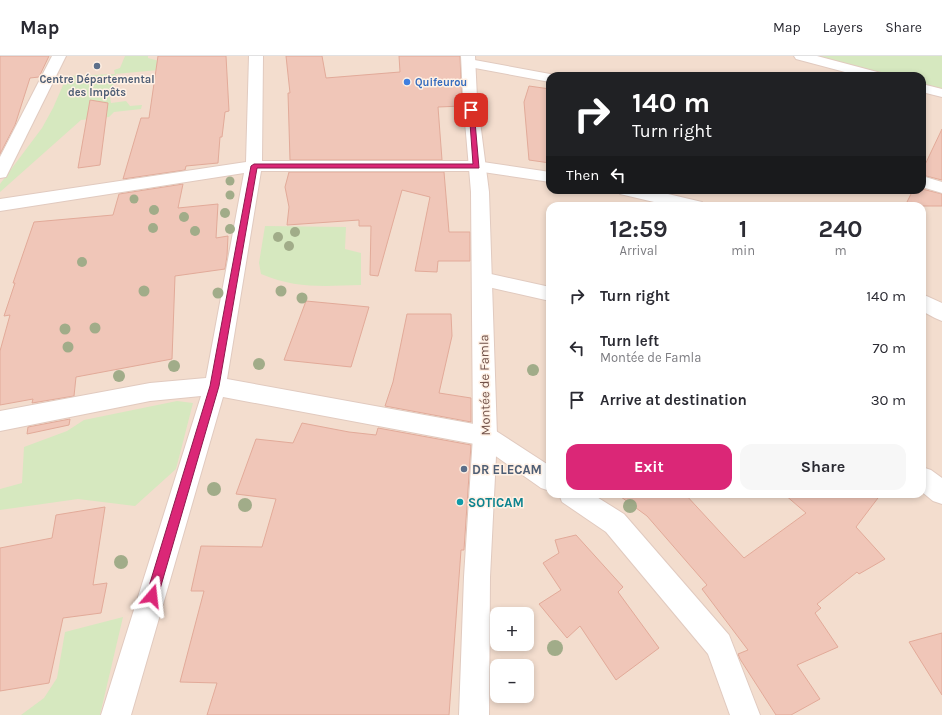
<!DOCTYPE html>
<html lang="en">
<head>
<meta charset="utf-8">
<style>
  :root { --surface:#fff; --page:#f7f7f7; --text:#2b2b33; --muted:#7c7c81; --line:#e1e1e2; --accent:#db2777 }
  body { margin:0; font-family:Karla,sans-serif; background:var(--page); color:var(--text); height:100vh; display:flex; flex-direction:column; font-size:15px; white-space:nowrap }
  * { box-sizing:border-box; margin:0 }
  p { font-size:13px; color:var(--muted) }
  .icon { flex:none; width:22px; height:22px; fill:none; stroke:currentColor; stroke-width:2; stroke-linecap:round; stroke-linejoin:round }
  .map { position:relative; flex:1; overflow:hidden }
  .details { position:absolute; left:546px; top:146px; width:380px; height:296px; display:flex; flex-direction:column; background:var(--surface); border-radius:12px; box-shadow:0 2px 6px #0003 }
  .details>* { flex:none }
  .hud { position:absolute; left:546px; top:16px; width:380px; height:122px; border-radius:12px; box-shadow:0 2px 6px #0003; background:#202124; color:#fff; overflow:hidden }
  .buttons { position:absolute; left:490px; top:551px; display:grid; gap:8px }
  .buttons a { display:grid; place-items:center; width:44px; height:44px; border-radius:8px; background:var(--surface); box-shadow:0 2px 6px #0003; font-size:20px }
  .pin { position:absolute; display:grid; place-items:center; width:34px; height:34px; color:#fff; margin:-17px; border-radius:8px; box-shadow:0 2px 6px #0006 }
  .me { position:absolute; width:44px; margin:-22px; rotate:17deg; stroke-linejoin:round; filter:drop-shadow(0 0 3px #0008) }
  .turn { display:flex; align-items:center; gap:14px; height:84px; padding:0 20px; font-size:18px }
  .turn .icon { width:52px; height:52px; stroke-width:2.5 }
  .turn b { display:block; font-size:28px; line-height:34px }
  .then { display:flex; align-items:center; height:38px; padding:0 20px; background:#0003; gap:8px; font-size:15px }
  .eta { display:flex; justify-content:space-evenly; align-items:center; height:68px; text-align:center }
  .eta b { font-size:24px; font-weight:700; line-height:28px }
  .primary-button { display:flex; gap:8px; margin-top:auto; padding:8px 20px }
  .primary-button a { flex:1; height:46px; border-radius:12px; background:var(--accent); color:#fff; font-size:16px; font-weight:700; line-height:46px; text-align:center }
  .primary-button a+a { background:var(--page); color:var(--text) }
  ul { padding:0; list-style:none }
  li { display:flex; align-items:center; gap:12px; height:52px; padding:0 20px }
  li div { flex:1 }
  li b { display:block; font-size:15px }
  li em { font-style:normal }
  header { display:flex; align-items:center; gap:24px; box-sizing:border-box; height:56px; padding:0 20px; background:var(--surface); border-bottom:1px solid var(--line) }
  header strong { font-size:19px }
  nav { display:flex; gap:22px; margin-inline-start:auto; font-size:14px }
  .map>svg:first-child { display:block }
</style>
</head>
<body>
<header>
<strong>Map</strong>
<nav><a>Map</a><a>Layers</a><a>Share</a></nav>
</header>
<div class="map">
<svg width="942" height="659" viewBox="0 0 942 659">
  <rect width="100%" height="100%" fill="#fbede0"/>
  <path fill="#f3ddce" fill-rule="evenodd" d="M0 0H942V659H0ZM550 20H922V134H550ZM550 150H922V438H550ZM497 558H527V588H497ZM497 610H527V640H497Z"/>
  <g fill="#d6e8bf">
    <path d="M125 0H148V2L159 5 224 8 115 18 114 14 120 12Z"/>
    <path d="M809 0H942V33L922 29V20H886Z"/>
    <path d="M116 18 110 41 111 47 126 45 130 50 142 49 141 53 114 56 109 61 81 64 0 136V128L42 72 53 52 67 20Z"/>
    <path d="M265 170 346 171 345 193 361 197V229C324 230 296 233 261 218L259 207Z"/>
    <path d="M177 345 193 347 176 413 135 450 78 443 0 454V433L22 427 24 391 67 375 84 364Z"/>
    <path d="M123 561 100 659H21L44 642 57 622 65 576Z"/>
  </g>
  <g fill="#f0c6b8" stroke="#e2aa99">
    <path d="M0 0H49L39 21 30 22 15 69 0 98Z"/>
    <path d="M158 0H226L229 55 225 56 222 81H220L218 107 186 110 185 114 123 123 141 62H149Z"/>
    <path d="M286 0H322L326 22 400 16 399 0H460L462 50 438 51 442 104H290L288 37H290Z"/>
    <path d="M529 30 550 33V107L529 104 524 46Z"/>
    <path d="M90 44 108 47 100 109 78 112Z"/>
    <path d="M942 73V124L922 119V115Z"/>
    <path d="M289 116H444L449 176H470V205H438L437 216 415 215 430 141 402 134 378 220 370 219 371 170H359V164L287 169 289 151 285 131Z"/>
    <path d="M183 128 178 152 218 148 216 182 228 180 227 200 225 213 175 220 172 303 76 321 74 340 32 347 33 343 0 349V295L10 259 4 260 15 227H13L34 166 113 159 119 138Z"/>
    <path d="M922 133 942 138V150H905L913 134H922Z"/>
    <path d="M306 245 369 251 351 311 284 304Z"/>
    <path d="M407 258H451L452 280 439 337 471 342V366L385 350 393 326Z"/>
    <path d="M70 363 69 369 27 378 28 371Z"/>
    <path d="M302 367 349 376 376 379 378 372 471 389 464 494H461L449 659H207L217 627 180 626 204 535H191L201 490 262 491 276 443 236 438 256 383 293 387Z"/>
    <path d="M617 438H685L744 502 806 457 784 438H881L856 471 885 503 859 518 857 516 817 548 821 552 815 557 838 591 797 609 820 643 791 659H776L740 603 738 598 748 594 702 533 707 529 647 460Z"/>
    <path d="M105 451 93 529 107 527 101 557 63 562 49 627 0 635V492L52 482 56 459Z"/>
    <path d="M576 479 623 531 618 536 659 592 616 624 580 570 567 582 539 548 561 534 543 507 559 497 555 484Z"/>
    <path d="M942 577V639L909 586Z"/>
  </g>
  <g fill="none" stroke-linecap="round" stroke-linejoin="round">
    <g stroke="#e1cabf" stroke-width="2">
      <g id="minor">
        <path d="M52 0H66L8 117 6 121 0 122V101Z"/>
        <path d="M249 0H263L262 105H476L550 116V126L476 115H261L227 323 485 370 493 373 550 410V435L541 432 480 389 223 341 131 659H101L201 340 150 345 0 375V355L150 327 206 322 244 117 0 155V143L246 106Z"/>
        <path d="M794 0H817L881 17 883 20H860L796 3Z"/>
        <path d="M469 3 550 18 556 20H550V26L464 10 462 7 464 4Z"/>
        <path d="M922 28 942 33V41L922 36Z"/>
        <path d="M922 120 942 126V137L922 131Z"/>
        <path d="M617 134H651L702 146 705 150H671L620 138Z"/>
        <path d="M482 216 550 231V245L475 228 472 223 475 218Z"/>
        <path d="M922 238 942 247V265L935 262 922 255Z"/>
        <path d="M922 411 931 414 942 422V448L933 445 922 436Z"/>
        <path d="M559 438H592L624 458 729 579 760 659H730L708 598 606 476 562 446Z"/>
      </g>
    </g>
    <g stroke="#e1cabf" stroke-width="2">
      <path id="tertiary" d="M461 0H475L477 42 489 136 497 380 490 521 489 659H459L464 521 473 380 471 136 463 42Z"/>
    </g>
    <use href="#minor" fill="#fff" fill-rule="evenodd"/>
    <use href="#tertiary" fill="#fff" fill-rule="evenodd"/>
  </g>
  <g fill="#a1ac89">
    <circle cx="230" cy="125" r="4.5"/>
    <circle cx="230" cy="139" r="4.5"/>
    <circle cx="134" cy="143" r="4.5"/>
    <circle cx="154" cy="154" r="5"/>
    <circle cx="225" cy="157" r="5"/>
    <circle cx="184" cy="161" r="5"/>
    <circle cx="153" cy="172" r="5"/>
    <circle cx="230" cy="173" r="5"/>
    <circle cx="195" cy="175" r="5"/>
    <circle cx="295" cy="176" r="5"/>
    <circle cx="278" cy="181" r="5"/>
    <circle cx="289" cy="190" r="5"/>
    <circle cx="82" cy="206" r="5"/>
    <circle cx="144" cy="235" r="5.5"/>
    <circle cx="281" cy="235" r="5.5"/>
    <circle cx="218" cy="237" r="5.5"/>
    <circle cx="302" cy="242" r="5.5"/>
    <circle cx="95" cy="272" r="5.5"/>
    <circle cx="65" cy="273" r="5.5"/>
    <circle cx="68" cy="291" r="5.5"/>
    <circle cx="259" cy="308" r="6"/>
    <circle cx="174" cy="310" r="6"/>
    <circle cx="533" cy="314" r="6"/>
    <circle cx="119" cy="320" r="6"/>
    <circle cx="214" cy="433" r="7"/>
    <circle cx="245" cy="449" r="7"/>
    <circle cx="630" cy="450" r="7"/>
    <circle cx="121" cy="506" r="7"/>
    <circle cx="555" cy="592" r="8"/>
  </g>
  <path fill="#db2777" stroke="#8e194d" d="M469 53 474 54 479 112H257L219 330 158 540 156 543 152 545 148 543 146 540 210 330 251 110 254 108H473Z"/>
  <g fill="#5c6f8a" stroke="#fff1e5" stroke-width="1.5">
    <circle cx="97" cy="10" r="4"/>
    <circle cx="464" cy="413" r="4"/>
  </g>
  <circle fill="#3f7fe0" stroke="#fff1e5" stroke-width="1.5" cx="407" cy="26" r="4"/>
  <circle fill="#0f9aa8" stroke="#fff1e5" stroke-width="1.5" cx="460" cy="446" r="4"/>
  <g text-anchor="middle" stroke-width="3" stroke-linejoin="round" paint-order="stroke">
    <g font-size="11" font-weight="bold" fill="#4e5e75" stroke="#fff1e5">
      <text x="97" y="27">Centre Départemental<tspan x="97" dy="13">des Impôts</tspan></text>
    </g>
    <g font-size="11" font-weight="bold" fill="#366cbe" stroke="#fff1e5" text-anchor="start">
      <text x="415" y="30">Quifeurou</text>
    </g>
    <g font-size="13" fill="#715148" stroke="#fff1e5">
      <text transform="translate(484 329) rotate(-91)" y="5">Montée de Famla</text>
    </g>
    <g font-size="13" font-weight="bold" fill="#4e5e75" stroke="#fff1e5" text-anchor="start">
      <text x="472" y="418">DR ELECAM</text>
    </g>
    <g font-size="13" font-weight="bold" fill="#0d838f" stroke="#fff1e5" text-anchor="start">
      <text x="468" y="451">SOTICAM</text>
    </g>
  </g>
</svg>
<div class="buttons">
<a>+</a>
<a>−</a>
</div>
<div class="pin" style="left:471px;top:54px;background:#d93025"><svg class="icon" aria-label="arrive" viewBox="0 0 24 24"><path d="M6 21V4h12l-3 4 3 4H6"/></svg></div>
<svg class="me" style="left:152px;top:540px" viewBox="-20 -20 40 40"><path d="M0-17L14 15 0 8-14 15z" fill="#db2777" stroke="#fff" stroke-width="4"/></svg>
<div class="hud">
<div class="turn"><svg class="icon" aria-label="right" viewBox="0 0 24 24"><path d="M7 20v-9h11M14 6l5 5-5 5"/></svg><div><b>140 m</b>Turn right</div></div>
<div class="then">Then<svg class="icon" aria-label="left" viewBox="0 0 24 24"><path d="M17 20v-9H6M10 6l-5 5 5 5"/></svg></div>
</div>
<section class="details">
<div class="eta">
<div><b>12:59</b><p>Arrival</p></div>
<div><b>1</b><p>min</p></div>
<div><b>240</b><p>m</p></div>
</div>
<ul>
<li><svg class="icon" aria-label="right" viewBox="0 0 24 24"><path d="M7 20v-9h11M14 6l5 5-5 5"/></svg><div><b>Turn right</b></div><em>140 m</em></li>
<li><svg class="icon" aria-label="left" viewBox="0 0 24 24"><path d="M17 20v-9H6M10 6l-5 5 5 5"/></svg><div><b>Turn left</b><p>Montée de Famla</p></div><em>70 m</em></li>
<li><svg class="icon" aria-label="arrive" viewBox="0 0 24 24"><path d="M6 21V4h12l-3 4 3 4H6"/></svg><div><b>Arrive at destination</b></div><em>30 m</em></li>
</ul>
<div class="primary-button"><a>Exit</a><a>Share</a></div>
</section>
</div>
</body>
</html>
